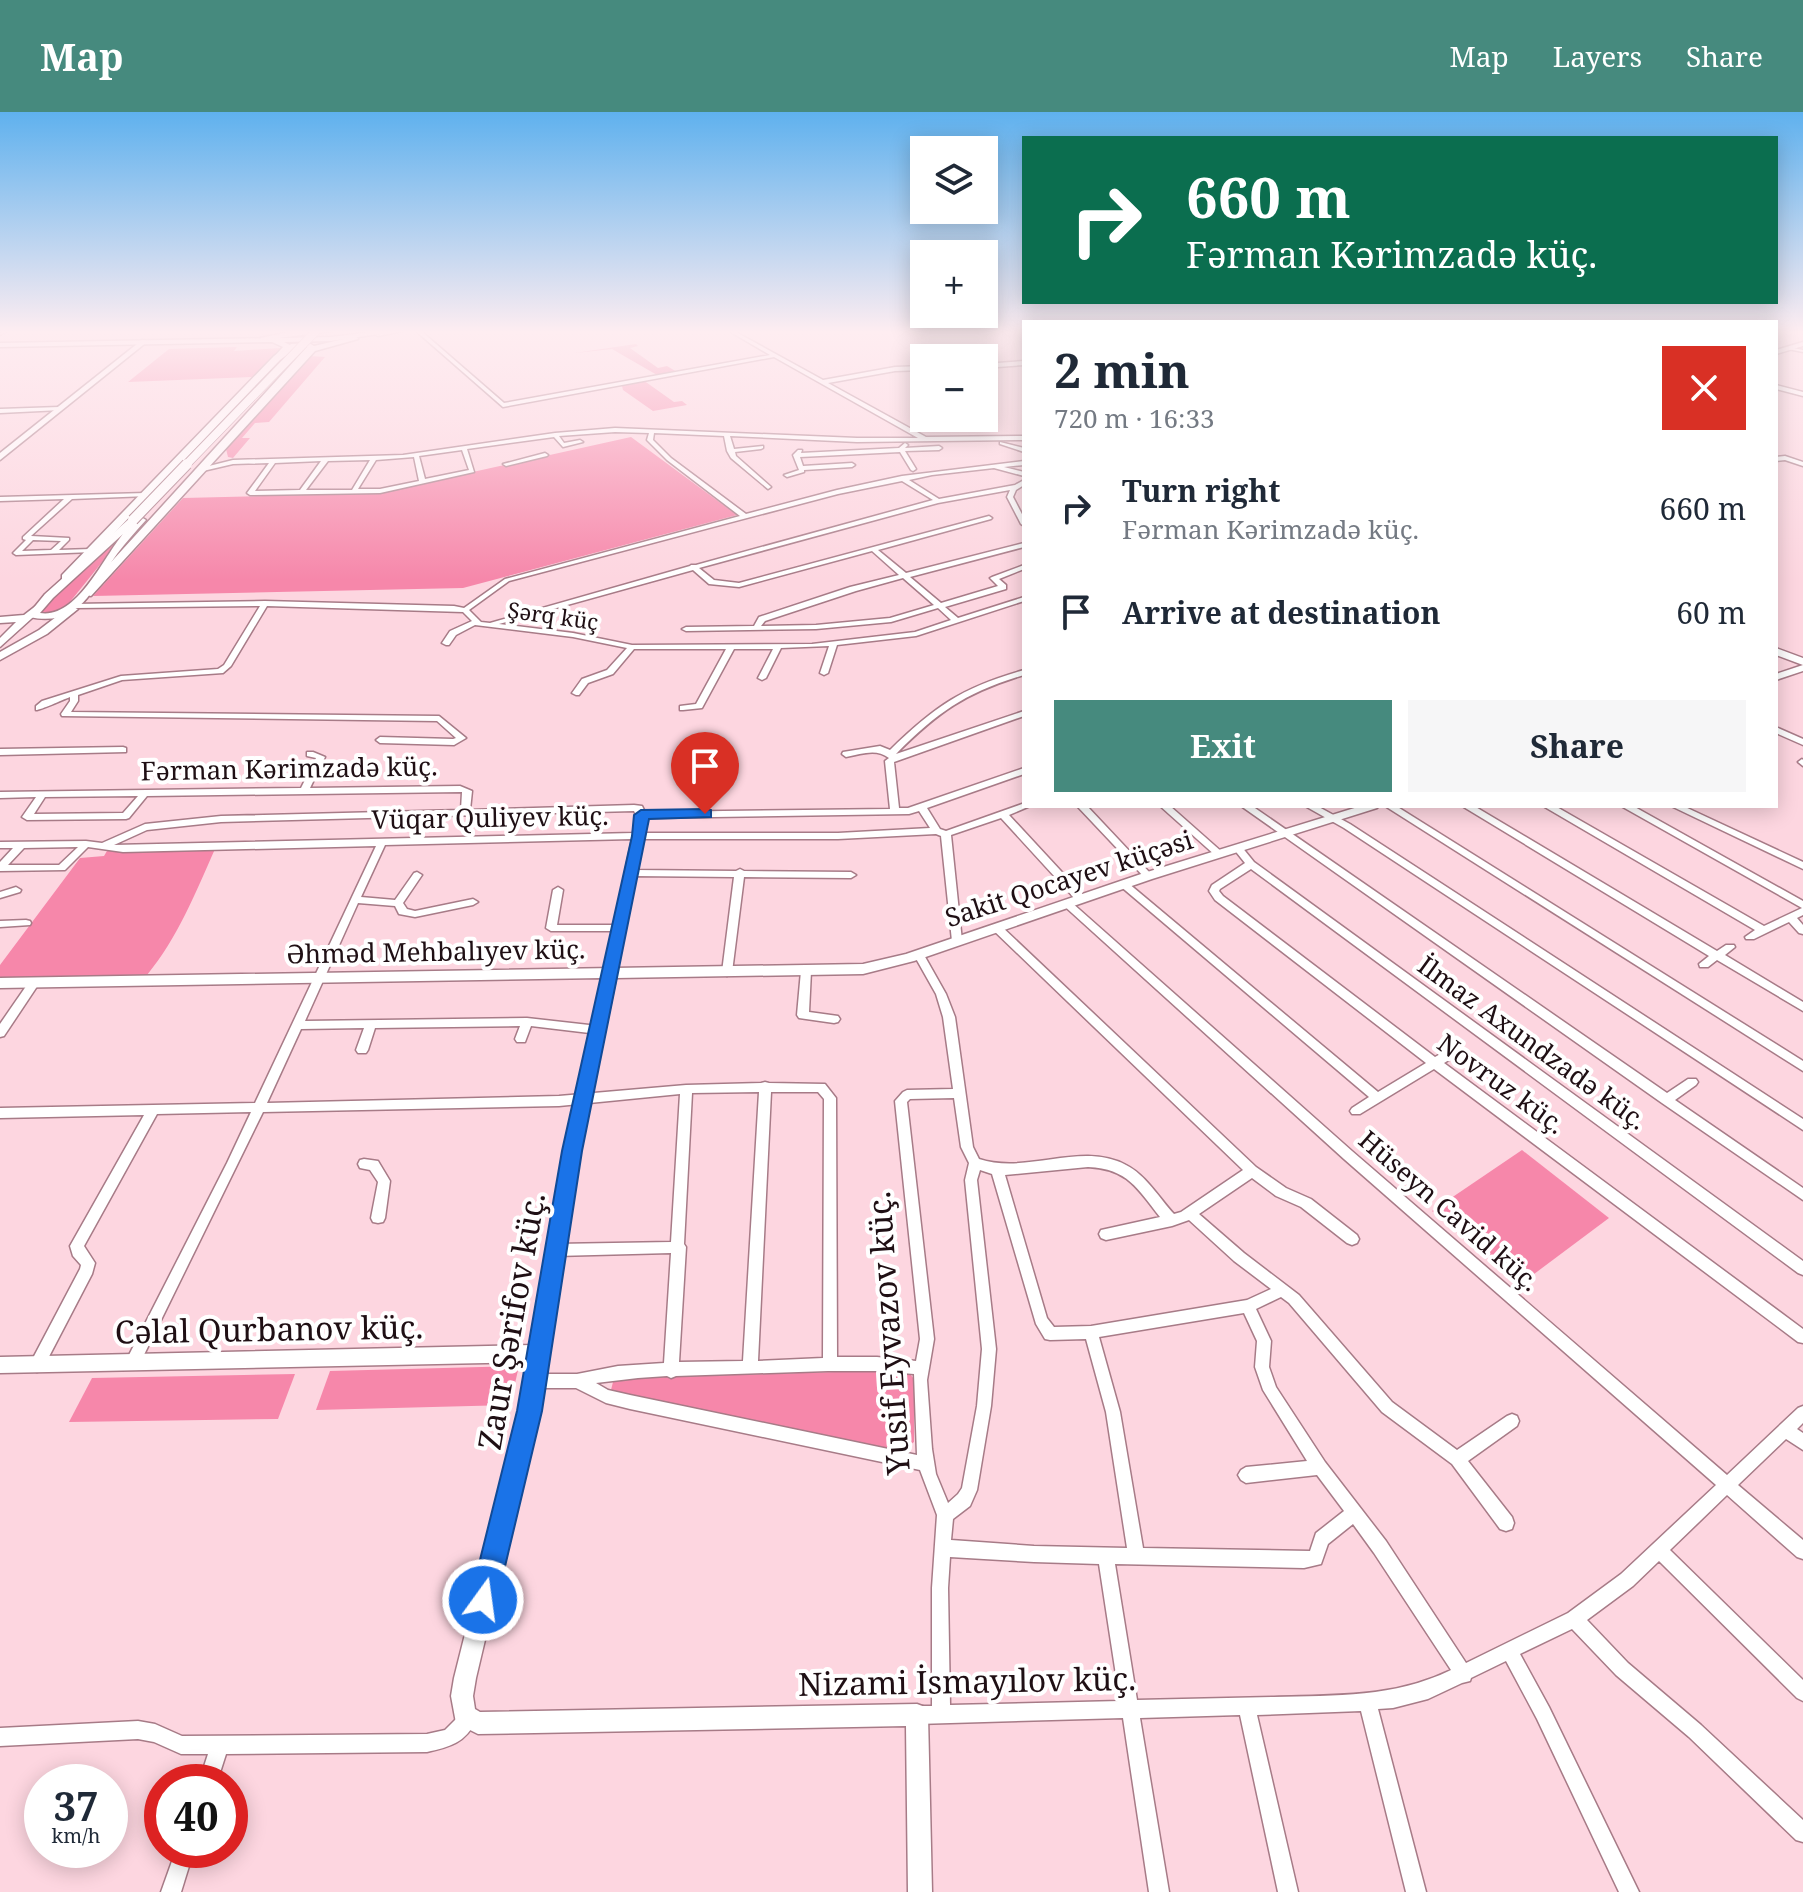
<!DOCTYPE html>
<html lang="en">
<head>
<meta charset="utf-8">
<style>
  :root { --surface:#fff; --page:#f6f6f7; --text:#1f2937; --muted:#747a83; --accent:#468a7e }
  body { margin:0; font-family:"Noto Serif",serif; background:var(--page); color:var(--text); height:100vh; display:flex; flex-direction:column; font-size:30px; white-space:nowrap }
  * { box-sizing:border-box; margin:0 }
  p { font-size:26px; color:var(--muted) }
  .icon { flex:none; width:44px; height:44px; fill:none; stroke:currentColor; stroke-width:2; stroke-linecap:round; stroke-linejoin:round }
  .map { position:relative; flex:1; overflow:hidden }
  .side { position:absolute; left:1022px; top:208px; width:756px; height:488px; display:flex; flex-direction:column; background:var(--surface); border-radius:0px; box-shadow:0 4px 20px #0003 }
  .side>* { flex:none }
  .top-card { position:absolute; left:1022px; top:24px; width:756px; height:168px; border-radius:0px; box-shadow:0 4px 20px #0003; background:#0b6e4f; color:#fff; overflow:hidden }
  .fabs { position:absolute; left:910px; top:24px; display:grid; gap:16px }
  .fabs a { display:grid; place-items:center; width:88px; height:88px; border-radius:0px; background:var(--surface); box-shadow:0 4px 20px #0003; font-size:40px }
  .speed { position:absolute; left:24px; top:1652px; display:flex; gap:16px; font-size:40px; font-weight:700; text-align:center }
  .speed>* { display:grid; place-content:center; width:104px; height:104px; border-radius:50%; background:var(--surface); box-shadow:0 4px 20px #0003; line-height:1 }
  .speed small { font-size:20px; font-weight:400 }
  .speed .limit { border:12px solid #d22; background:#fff; color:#111 }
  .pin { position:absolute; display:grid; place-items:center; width:68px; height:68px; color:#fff; margin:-82px -34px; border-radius:50% 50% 50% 0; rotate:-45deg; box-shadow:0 0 8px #0007 }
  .pin .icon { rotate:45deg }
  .me { position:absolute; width:88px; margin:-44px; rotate:14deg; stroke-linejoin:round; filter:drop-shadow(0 0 6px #0008) }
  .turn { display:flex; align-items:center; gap:28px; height:168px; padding:0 32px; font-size:36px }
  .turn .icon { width:104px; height:104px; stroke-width:2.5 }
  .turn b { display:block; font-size:56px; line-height:68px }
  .round { display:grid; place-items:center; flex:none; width:84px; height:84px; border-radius:0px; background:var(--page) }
  .head { display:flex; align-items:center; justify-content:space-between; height:136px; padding:0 32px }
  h1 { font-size:48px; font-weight:700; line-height:60px }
  .cta { display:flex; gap:16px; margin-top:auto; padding:16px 32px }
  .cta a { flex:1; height:92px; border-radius:0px; background:var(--accent); color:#fff; font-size:32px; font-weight:700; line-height:92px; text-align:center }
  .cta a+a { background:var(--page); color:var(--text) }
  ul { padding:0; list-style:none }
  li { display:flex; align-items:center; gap:24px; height:104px; padding:0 32px }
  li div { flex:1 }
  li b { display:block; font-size:30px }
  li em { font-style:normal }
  header { display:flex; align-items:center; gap:48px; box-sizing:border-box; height:112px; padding:0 40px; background:var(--accent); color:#fff }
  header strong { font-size:38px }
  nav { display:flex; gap:44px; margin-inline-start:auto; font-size:28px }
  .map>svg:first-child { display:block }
</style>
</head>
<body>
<header>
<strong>Map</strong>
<nav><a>Map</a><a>Layers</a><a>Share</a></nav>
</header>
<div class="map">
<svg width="1803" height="1780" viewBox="0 0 1803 1780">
  <rect width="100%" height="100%" fill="#fdd6e0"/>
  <g fill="#f687aa">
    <path d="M237 235 234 239 281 236 252 265 128 270 169 237Z"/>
    <path d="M309 244 325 245 269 310 255 311 242 326H250L233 346 228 345 226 337Z"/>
    <path d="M643 268 674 290 682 289 687 293 653 299 623 278 622 274Z"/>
    <path d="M631 325 737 403 463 476 93 484 183 386 378 381Z"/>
    <path d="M124 423 61 501H37L121 424Z"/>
    <path d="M215 737C196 780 177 827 147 863L0 866V853L80 746 104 744 107 739Z"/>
    <path d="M1522 1038 1609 1106 1518 1174 1432 1099Z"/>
    <path d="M519 1254 510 1293 316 1298 330 1259Z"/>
    <path d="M907 1258 914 1267V1330L901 1339 610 1282 614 1266Z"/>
    <path d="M295 1262 278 1307 69 1310 92 1266Z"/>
  </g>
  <path fill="#ed789e" d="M636 232 638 234 630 236 658 256 667 254 677 260 657 263 612 237 575 241Z"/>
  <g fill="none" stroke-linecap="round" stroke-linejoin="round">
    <g stroke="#a77b87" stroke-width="3">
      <g id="minor">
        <path d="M2 219H7L0 223Z"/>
        <path d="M393 219H403L378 224 376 223Z"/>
        <path d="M416 219H421L504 291 770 243 729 219H734L823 268 895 255 924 254V258L895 259 828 271 926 325 1024 324V328L857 330 730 324 734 337 763 334V336L761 337 735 340 736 344 770 374 771 375 768 377 731 346 727 339 724 324 654 321 653 328 671 346 746 402 837 378 902 364 1024 349V353L1004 355 1024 360V364L994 356 932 363 909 368 939 387 1015 373 1024 368V373L1016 378 1013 385 1024 406V414L1021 412 1007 385 1010 378 938 391 699 456 714 468 739 471 989 404 992 406 991 407 878 438 906 461 1024 431V435L910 465 941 491 998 474 990 466 992 465 1024 453V457L999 467 1006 473V477L945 495 958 506 1024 485V489L916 524 837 533 828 561 824 563 820 561 829 534 781 536 766 566 762 568 758 566 773 537H734L702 596 683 598H680V594L696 592 726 537H634L613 562 588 571 579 583H576L572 581 582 567 607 558 627 536 573 525 475 513 456 523 449 533H446L442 531 450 519 472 509 463 500 267 494 231 554 223 561 122 568 78 583V589L71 600 439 604 466 626 454 633 380 631 376 628 380 625 453 627 456 626 437 609 62 604 61 602 70 589V585C62 588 41 598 36 598V594L42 589 121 564 218 557 224 553 260 494 76 496H73V492L265 489 454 494 464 496 505 467 740 404 667 348 647 328 649 321 615 320 559 324 564 331 580 328 583 330 563 335 554 325 467 337 474 360 380 381 250 383 247 381 269 351 233 352 203 359 201 358V356L233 348 403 343 555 321 615 316 857 326H918L774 245 503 295ZM462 338 469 358 425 367 419 344ZM414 345 419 369 380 377H358L376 348ZM370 348 352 378H306L328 349ZM321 349 300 378 255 379 275 351ZM902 369 933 388 696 453H691L690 454 490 511 481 510 469 498 509 469 838 382ZM872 439 899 463 850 475 759 505 754 514 686 515 682 517 686 519 816 517 891 510 938 496 951 508 915 520 812 532 632 533 573 521 499 512 693 458 709 472 739 475ZM903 466 934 493 890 506 816 513 761 514 765 509 856 479Z"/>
        <path d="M1788 235 1803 238V240L1788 237Z"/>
        <path d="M1024 249V253L984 256V252Z"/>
        <path d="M59 295 61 298 0 301V297Z"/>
        <path d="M1000 330 1024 336V340L1000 332Z"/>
        <path d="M905 331 908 333 905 336 939 334 942 336 939 338 905 339 916 357 913 359 911 358 900 340 800 345 803 354 852 351 855 353 852 355 804 358V360L787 365 784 363 799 358 793 343 798 338H802L801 341 899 336Z"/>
        <path d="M545 341 548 343 547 344 506 354 503 352Z"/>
        <path d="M1776 345 1785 344 1803 350V354L1785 348 1776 349Z"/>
        <path d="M146 381 149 383 148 384 72 387 31 424 69 426V428L59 438 91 437 94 439 93 440 16 443 13 441 26 428 23 427V425L64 387 0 389V385ZM33 428 61 429 51 438 22 439Z"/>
        <path d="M1024 558V563C965 581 939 599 896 642L1024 599V604L894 650 899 696H908L1024 656V662L927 696 940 717 946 719 1022 692 1030 694 1009 703 1085 785 1086 787 1085 789H1077L1001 706 951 723 962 829 957 832 952 829 941 724 936 722 838 727H641L635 758 736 759 740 757 744 759 851 760 856 763 851 766 744 765 732 860 727 864 722 860 734 765 634 764 615 862 610 866 605 862 613 819H551L546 816 553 778 558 775 563 778 557 813H614L632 727 385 733 361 785 395 788 414 761 417 760 422 763 403 791 407 797 415 799 473 787 478 790 473 793 415 805 399 802 395 794 358 791 305 909 527 906 598 914 604 918 598 922 531 914 525 930H517L515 927 520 914 375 916 368 938 366 941H358L356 938 364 916 301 917 267 991 559 984 686 973 761 971 765 970 769 971 825 972 836 986 837 1245H877L916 1249 920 1227 895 989 903 980 907 978 953 977 943 905 936 882 914 843 915 840H923L924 843 946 882 955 905 973 1035 979 1047C1027 1063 1081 1029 1126 1053 1146 1063 1159 1086 1174 1102L1181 1100 1243 1058 992 817 991 815 996 812 1000 813 1256 1055 1286 1076 1311 1087 1357 1123 1359 1127 1357 1131 1352 1133 1347 1131 1301 1095 1276 1084 1252 1066 1199 1102 1244 1141 1299 1183 1392 1290 1457 1338 1507 1304 1512 1302 1517 1304 1519 1309 1517 1314 1468 1349 1512 1405 1514 1411 1512 1417 1506 1419 1500 1417 1452 1352 1382 1300 1289 1191 1281 1185 1256 1197 1271 1229 1269 1255 1276 1275 1325 1350 1386 1429 1466 1551 1568 1501 1621 1462 1716 1373 1344 1047 1062 792 1063 790H1071L1352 1039 1727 1363 1798 1296 1803 1294V1311L1797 1317 1803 1321V1338L1786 1327 1738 1373 1803 1428V1447L1797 1445 1727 1383 1670 1438 1803 1568V1589L1797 1586 1659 1449 1633 1474 1587 1508 1628 1551 1701 1613 1803 1708V1730L1796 1728 1689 1625 1616 1563 1572 1517 1520 1542 1549 1595 1639 1780H1619L1537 1607 1506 1549 1471 1566 1470 1569 1462 1571 1428 1587 1393 1596 1378 1597 1426 1780H1406L1361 1599 1257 1603 1298 1780H1278L1240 1603 1140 1606 1169 1780H1149L1123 1606 917 1612 911 1609 908 1603 911 1597 917 1594H932V1476L937 1403 920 1358 630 1297 606 1291 576 1276H535L530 1274 528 1269 530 1264 535 1262H577L618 1254 664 1251 671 1141 556 1144 551 1142 549 1138 551 1134 556 1132 671 1130 680 982 559 994 263 1000 138 1255 133 1257 128 1255 126 1250 128 1245 227 1051 251 1000 157 1002 84 1134 95 1151 92 1162 42 1258 37 1260 32 1258 30 1253 32 1248 80 1157 81 1153 73 1144 70 1134 144 1003 0 1006V996L255 991 376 734 123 740 88 735 65 758 0 759V750L13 736H0V730L86 729 102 731 145 712 221 704 461 698 462 680 147 684 129 706 126 707 27 708 22 705 36 685 0 686V680L301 676 316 646 307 644V640H313L325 645 310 676 460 674 472 679 470 698 634 693 642 694 645 700 890 697 885 649 889 646C876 636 862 642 846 645L842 642 843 640 880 634 890 638C935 594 963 575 1024 558ZM138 684 123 701 34 702 45 685ZM634 699 636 703 633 721 114 733 147 718 221 710ZM919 699 930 716 838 721H642L645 706 909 702ZM78 735 59 753H8L24 736ZM759 980 743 1249 679 1250 686 1135 684 1132 692 981ZM771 980H818L824 987 823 1246 758 1249ZM954 986 961 1035 969 1051 965 1068 982 1237 977 1294 962 1376 958 1382 948 1391 936 1362 932 1337 927 1268 934 1227 907 990 910 987ZM1088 1055C1128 1057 1137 1076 1160 1105L1101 1118 1099 1122 1101 1126 1106 1128 1172 1114 1189 1108 1234 1149 1271 1177 1247 1188 1091 1214 1054 1215 1047 1206 1005 1063ZM980 1058 992 1062 1036 1212 1045 1227 1050 1228 1086 1227 1106 1300 1127 1436 1034 1434 951 1428 953 1407 970 1394 977 1378 991 1294 996 1237 977 1068ZM1244 1201 1257 1229 1255 1255 1263 1278 1307 1349 1246 1355 1241 1358 1238 1363 1241 1368 1246 1371 1317 1363 1344 1399 1316 1421 1310 1439 1143 1436 1120 1300 1099 1225ZM828 1259H877L914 1262 917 1343 630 1283 608 1278 596 1271 638 1266 667 1264 671 1266 676 1264ZM1353 1412 1374 1441 1451 1558C1393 1586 1337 1583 1274 1585 1229 1586 1183 1587 1137 1588L1115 1452 1304 1456 1321 1452 1328 1432ZM950 1445 1034 1450 1099 1452 1120 1589 950 1593 948 1476Z"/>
        <path d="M1776 615 1803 627V633L1776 621Z"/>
        <path d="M123 635 126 636V640L0 643V637Z"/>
        <path d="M1802 647 1803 648V654L1798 650Z"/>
        <path d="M1077 694H1087L1151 762 1153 764 1151 766H1145Z"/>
        <path d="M1160 694H1170L1222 740 1224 742 1222 744H1216Z"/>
        <path d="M1241 694H1252L1667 981 1688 967H1696L1698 970 1696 973 1675 988 1803 1076V1088L1662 991Z"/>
        <path d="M1305 694H1317L1350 712 1803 1007V1018L1344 716Z"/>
        <path d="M1385 694H1396L1803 949V959Z"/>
        <path d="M1462 694H1474L1717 839 1726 833H1734L1735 835 1725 843 1803 890V899L1717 848 1708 855H1700L1699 852 1709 844Z"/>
        <path d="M1543 694H1555L1764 814 1802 796 1621 694H1633L1803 789V803L1797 806 1803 813V822L1799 821 1789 810 1754 827H1746L1745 825 1755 818Z"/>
        <path d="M1671 694H1683L1803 750V757Z"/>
        <path d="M1238 733 1241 734 1254 750 1803 1149V1163L1798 1161 1251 757 1220 777 1219 779 1223 784 1435 945 1451 936H1459L1461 939 1459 942 1444 951 1803 1217V1231L1798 1230 1434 957 1360 1002H1352L1350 999 1352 996 1369 985 1119 773 1124 770 1128 771 1378 980 1426 951 1215 788 1209 779 1212 773 1245 751 1233 736Z"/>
        <path d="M16 775 21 778 20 780 0 786V780Z"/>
        <path d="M26 808 30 809 31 811 30 813 0 815V809Z"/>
        <path d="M806 855 811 859 809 900 838 904 840 907 838 910 834 911 799 906 797 903 801 859Z"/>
        <path d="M35 866 40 870 4 924 0 925V912L31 867Z"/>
        <path d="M364 1047 378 1049 390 1069 385 1106 383 1110 378 1111 373 1110 371 1106 378 1070 370 1058 360 1056 358 1052 360 1048Z"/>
        <path d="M467 1599 473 1602 476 1608C466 1631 449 1635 427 1640L226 1642 217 1670H199L208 1642H181L154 1630 138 1627 0 1634V1616L138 1609 155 1612 182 1624 427 1622 445 1618 461 1602Z"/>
        <path d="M176 1738H194L181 1780H161Z"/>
      </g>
    </g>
    <g stroke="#a77b87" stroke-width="3">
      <g id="tertiary">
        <path d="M1776 536 1803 546V559L1776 568V562L1803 553 1776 543Z"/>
        <path d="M1361 694H1379L1377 696 1152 767 914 849 863 862 616 866 580 1039 539 1299 476 1566 473 1584 475 1597 480 1600 917 1592 925 1595 928 1603 932 1780H908L906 1614 478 1622 456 1611 451 1584 454 1566 521 1299 529 1250 0 1261V1245L532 1233 564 1039 602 866 0 876V866L863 852 906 842 1144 761Z"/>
      </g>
    </g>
    <g stroke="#a77b87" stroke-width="3">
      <g id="secondary">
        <path d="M294 219H332L263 228 260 226Z"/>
        <path d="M356 224 358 227 315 239 91 484 82 482 307 235 296 236 280 248 70 467H62V463L274 244 291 232 309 231 314 234Z"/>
        <path d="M142 228 148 229 0 348V341Z"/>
        <path d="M1803 230V234L1776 242V238Z"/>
        <path d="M1776 273 1803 280V284L1776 277Z"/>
        <path d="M37 493 41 494V498L0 535V526L16 510 0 511V505L24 503Z"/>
        <path d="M69 495 78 497 47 522 0 548V540L39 518Z"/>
      </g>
    </g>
    <g stroke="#a77b87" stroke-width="3">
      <g id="primary">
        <path d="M380 219H399L331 229 284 230 292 234 277 248 273 246 283 235 272 230 0 235V231L331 225Z"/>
        <path d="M130 406 141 405 146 408C136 419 126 430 117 442 92 476 81 516 29 505L28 503 45 482ZM123 422C103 446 77 507 40 501L53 486Z"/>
      </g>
    </g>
    <use href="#minor" fill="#fff" fill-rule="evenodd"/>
    <use href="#tertiary" fill="#fff" fill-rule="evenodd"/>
    <use href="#secondary" fill="#fff" fill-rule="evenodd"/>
    <use href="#primary" fill="#fff" fill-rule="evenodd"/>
    <g stroke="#a77b87" stroke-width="9" stroke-linecap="butt">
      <path id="primary-bridge-far1" d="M185 354 316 219"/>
    </g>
    <g stroke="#a77b87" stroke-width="12" stroke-linecap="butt">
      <path id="primary-bridge" d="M133 408 187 352"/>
    </g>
    <use href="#primary-bridge-far1" stroke="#fff" stroke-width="8"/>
    <use href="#primary-bridge" stroke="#fff" stroke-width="10"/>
  </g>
  <linearGradient id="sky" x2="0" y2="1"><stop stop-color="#5fb1ee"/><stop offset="0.47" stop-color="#feedf1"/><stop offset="1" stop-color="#feedf1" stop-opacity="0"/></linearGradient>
  <rect width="1803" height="468" fill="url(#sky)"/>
  <path fill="#1a73e8" stroke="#114b97" stroke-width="2" d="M705 697 711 698V705L649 707 582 1039 542 1299 497 1488 493 1497 483 1502 474 1497 470 1488 517 1299 562 1039 632 724 634 703 641 698Z"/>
  <g text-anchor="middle" stroke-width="8" stroke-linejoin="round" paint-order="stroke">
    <g font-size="22" fill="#1f0f14" stroke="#fff">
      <text transform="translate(553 504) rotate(8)" y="8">Şərq küç</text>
    </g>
    <g font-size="26" fill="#1f0f14" stroke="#fff">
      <text transform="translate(289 657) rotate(-1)" y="9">Fərman Kərimzadə küç.</text>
      <text transform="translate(490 706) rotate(-1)" y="9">Vüqar Quliyev küç.</text>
      <text transform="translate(1069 767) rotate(-18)" y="9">Sakit Qocayev küçəsi</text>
      <text transform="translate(436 840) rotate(-1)" y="9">Əhməd Mehbalıyev küç.</text>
      <text transform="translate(1532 931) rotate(36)" y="9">İlmaz Axundzadə küç.</text>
      <text transform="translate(1501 972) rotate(36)" y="9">Novruz küç.</text>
      <text transform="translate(1449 1099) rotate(41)" y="9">Hüseyn Cavid küç.</text>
    </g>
    <g font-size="32" fill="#1f0f14" stroke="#fff">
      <text transform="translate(512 1209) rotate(-80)" y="11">Zaur Şərifov küç.</text>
      <text transform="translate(269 1218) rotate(-1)" y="11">Cəlal Qurbanov küç.</text>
      <text transform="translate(889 1221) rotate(-94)" y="11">Yusif Eyvazov küç.</text>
      <text transform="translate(967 1570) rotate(-1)" y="11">Nizami İsmayılov küç.</text>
    </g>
  </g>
</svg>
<div class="fabs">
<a><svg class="icon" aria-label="layers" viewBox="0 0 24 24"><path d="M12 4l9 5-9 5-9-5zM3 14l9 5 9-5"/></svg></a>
<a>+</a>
<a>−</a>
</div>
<div class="speed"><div>37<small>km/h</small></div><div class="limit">40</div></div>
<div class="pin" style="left:705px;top:702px;background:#d93025"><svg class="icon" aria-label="arrive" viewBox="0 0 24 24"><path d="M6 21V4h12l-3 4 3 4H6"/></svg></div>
<svg class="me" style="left:483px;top:1488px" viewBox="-20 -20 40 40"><circle r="17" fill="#1a73e8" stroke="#fff" stroke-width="3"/><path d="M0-11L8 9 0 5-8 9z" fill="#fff"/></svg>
<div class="top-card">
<div class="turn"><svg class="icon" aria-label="right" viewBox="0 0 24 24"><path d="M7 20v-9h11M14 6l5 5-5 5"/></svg><div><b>660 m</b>Fərman Kərimzadə küç.</div></div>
</div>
<section class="side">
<div class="head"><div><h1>2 min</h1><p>720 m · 16:33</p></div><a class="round" style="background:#d93025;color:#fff"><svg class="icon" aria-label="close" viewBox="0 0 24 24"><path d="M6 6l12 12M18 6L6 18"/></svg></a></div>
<ul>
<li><svg class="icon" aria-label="right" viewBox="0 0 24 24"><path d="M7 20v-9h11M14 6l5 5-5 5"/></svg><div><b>Turn right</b><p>Fərman Kərimzadə küç.</p></div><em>660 m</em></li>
<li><svg class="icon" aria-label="arrive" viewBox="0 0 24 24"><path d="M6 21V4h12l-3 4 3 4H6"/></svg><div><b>Arrive at destination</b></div><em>60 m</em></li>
</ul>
<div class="cta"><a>Exit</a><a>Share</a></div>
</section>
</div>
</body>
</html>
